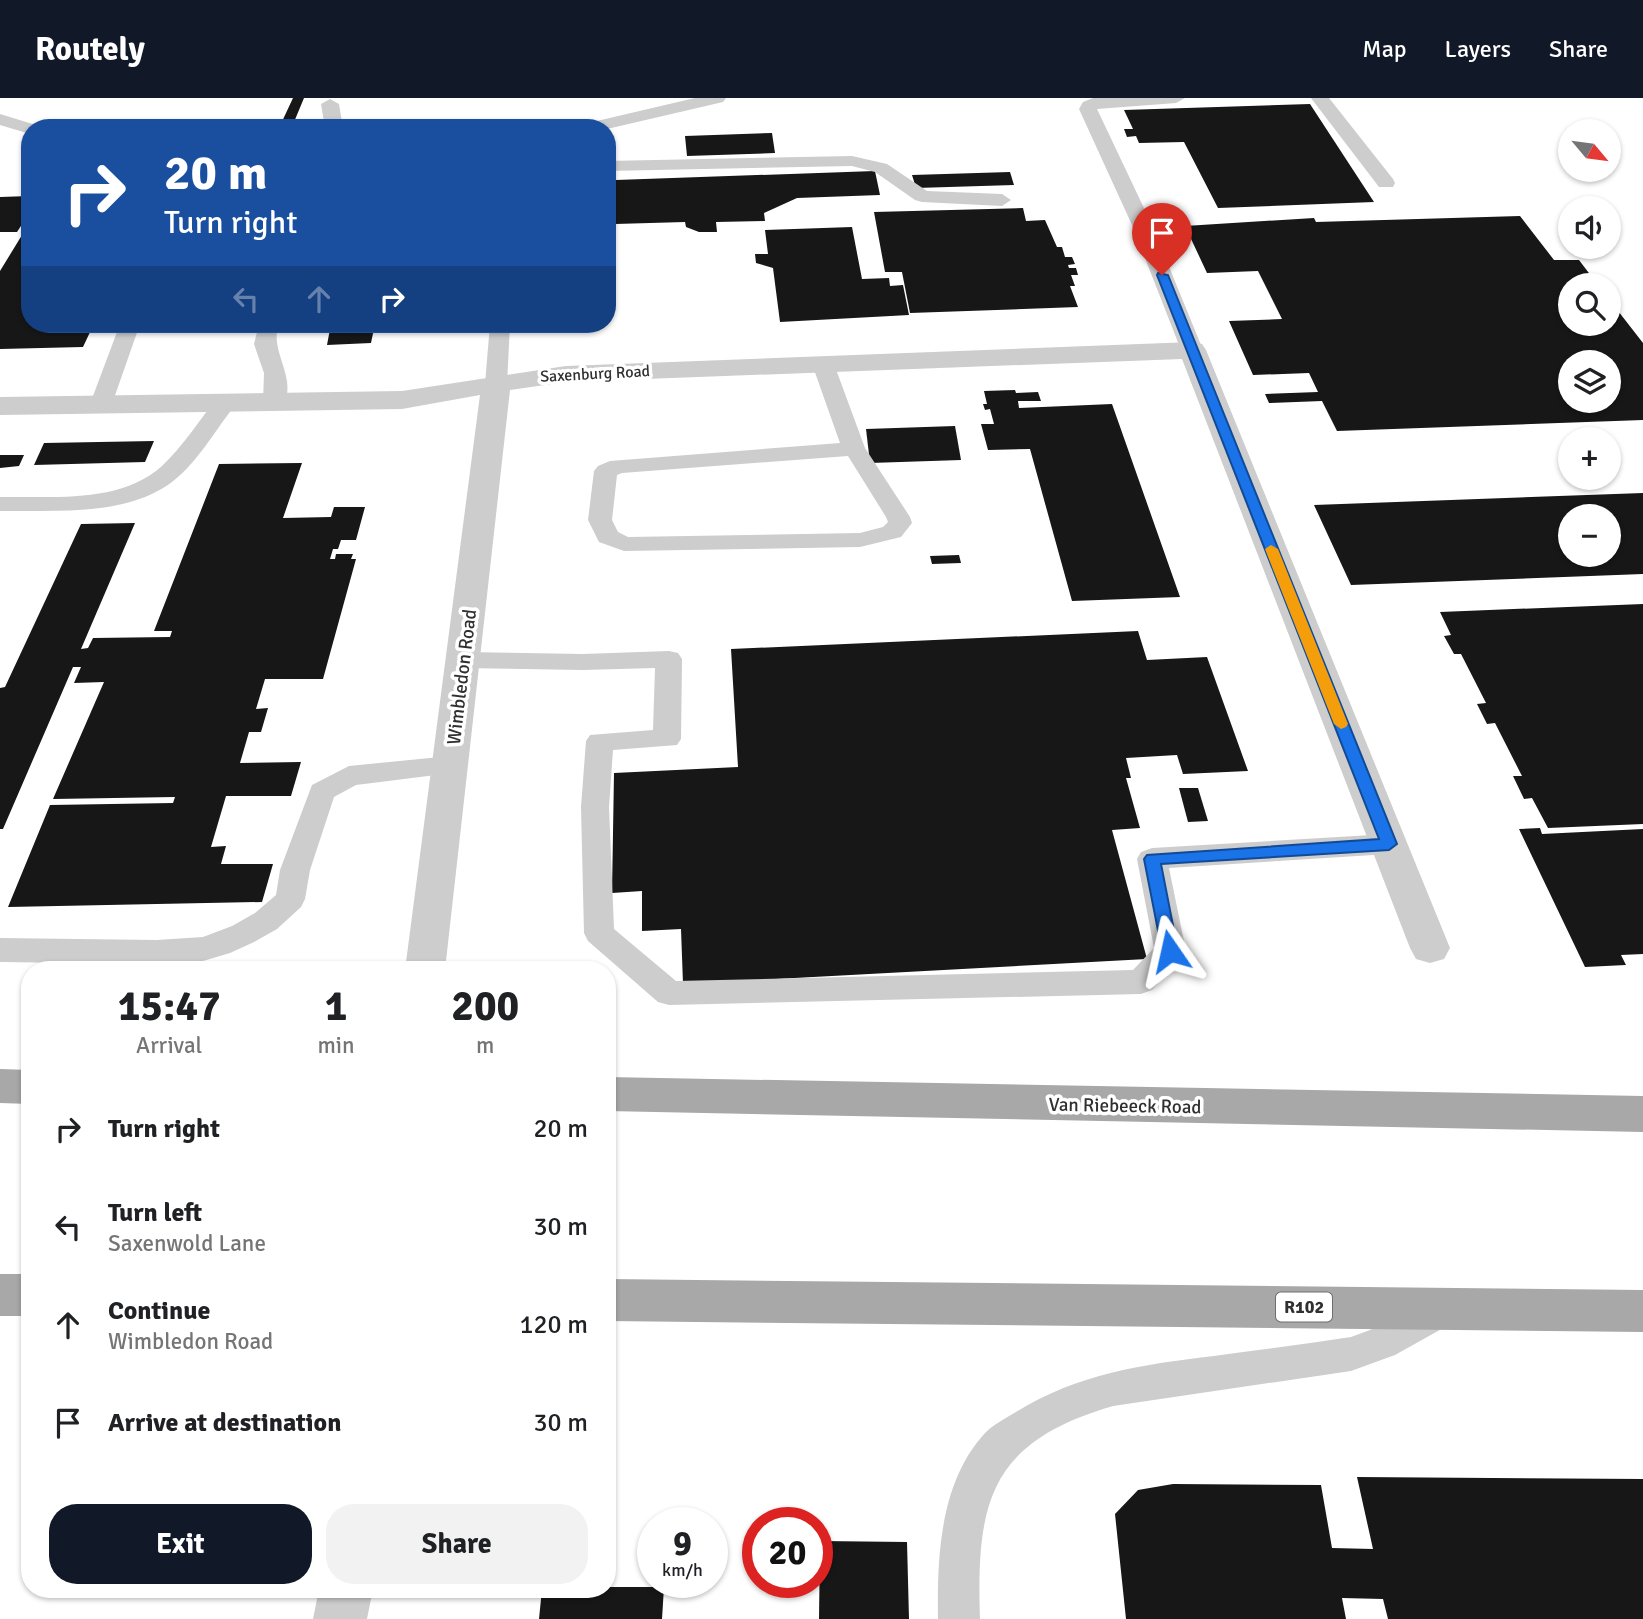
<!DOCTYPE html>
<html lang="en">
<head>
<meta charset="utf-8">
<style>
  :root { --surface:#fff; --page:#f2f2f2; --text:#202124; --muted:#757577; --accent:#111827 }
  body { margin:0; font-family:Signika,sans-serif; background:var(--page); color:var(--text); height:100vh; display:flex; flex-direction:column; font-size:26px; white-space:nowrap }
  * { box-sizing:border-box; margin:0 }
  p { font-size:23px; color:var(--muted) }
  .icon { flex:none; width:38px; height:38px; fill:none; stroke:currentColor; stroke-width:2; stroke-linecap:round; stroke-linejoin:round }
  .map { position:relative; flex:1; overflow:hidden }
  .details { position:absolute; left:21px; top:863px; width:595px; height:637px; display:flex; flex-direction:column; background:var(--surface); border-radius:28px; box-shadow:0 2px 5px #0004 }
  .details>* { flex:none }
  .hud { position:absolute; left:21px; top:21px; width:595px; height:214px; border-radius:28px; box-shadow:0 2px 5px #0004; background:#1a4fa0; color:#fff; overflow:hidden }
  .needle { width:46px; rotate:119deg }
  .buttons { position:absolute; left:1558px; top:21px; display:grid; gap:14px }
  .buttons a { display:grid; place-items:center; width:63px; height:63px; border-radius:50%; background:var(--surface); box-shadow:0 2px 5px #0004; font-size:35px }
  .speed { position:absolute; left:637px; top:1409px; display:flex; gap:14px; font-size:35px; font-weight:700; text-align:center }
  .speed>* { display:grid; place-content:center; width:91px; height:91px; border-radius:50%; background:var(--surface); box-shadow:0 2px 5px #0004; line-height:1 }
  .speed small { font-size:18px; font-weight:400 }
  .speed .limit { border:10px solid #d22; background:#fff; color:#111 }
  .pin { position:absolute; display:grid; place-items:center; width:60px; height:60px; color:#fff; margin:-72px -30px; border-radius:50% 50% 50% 0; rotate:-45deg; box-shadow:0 0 7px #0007 }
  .pin .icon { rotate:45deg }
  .me { position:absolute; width:77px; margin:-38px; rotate:349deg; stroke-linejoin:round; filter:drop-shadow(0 0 5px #0008) }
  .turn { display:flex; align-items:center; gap:24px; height:147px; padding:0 28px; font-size:32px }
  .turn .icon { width:91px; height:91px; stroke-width:2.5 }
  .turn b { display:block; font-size:49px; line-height:60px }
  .lanes { display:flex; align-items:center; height:66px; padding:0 28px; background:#0003; justify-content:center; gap:35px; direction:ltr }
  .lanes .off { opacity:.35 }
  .eta { display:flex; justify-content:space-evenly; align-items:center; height:119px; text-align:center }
  .eta b { font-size:42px; font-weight:800; line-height:49px }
  .cta { display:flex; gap:14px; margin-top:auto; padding:14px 28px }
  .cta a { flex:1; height:80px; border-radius:28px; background:var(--accent); color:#fff; font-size:28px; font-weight:800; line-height:80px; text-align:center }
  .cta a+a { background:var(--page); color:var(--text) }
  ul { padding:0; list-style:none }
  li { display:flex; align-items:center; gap:21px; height:98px; padding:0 28px }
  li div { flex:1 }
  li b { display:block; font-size:26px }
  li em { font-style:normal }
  header { display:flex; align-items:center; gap:42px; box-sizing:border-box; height:98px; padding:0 35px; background:var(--accent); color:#fff }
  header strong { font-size:33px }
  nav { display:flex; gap:38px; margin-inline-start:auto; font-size:24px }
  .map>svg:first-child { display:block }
</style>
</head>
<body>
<header>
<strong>Routely</strong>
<nav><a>Map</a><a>Layers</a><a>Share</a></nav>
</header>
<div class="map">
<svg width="1643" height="1521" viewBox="0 0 1643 1521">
  <rect width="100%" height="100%" fill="#fff"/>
  <g fill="#171717" fill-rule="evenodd">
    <path d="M293 0H304L294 24 309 25 307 30H279Z"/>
    <path d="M1310 6 1374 104 1218 110 1184 44 1139 45 1136 38 1127 39 1124 31H1133L1124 12Z"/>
    <path d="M772 35 775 55 687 58 685 38Z"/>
    <path d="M875 73 880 97 797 100 764 115 765 123 716 124 717 134H699L686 129 685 124 615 126 616 82Z"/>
    <path d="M1010 74 1014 87 916 90 912 77Z"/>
    <path d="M30 98V114L17 134H0V99Z"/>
    <path d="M1023 110 1026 123 1045 122 1057 149H1062L1065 159H1072L1075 166 1068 167 1069 170H1076L1078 177H1071L1075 188H1070L1078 209 910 215 902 174H885L874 114Z"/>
    <path d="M1520 118 1554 162H1579L1598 187H1570V226H1608V200L1643 245V322L1337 333 1322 303 1269 305 1265 296 1318 294 1309 275 1253 277 1229 223 1282 221 1258 173 1207 175 1185 128 1314 120 1316 124ZM1570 264H1608V303H1570Z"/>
    <path d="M30 124V226H118L116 231 91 232 83 249 0 251V173Z"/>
    <path d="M852 129 862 181 889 180 890 188 903 187 909 217 780 224 773 170 756 165 755 156H768L765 132Z"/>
    <path d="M331 226H375L371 245 327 247Z"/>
    <path d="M1015 292 1016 295 1038 294 1041 303H1018L1019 310 1112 306 1180 499 1072 503 1030 351 988 352 981 326H994L990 311 985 312 983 306H987L984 293Z"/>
    <path d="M955 328 961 362 870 365 866 331Z"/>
    <path d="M154 343 145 364 34 367 44 345Z"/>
    <path d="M0 357H24L19 368 0 370Z"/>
    <path d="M302 365 283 420 331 419 334 409H365L356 442H341L338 451H333L330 461H335L336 456H353L351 461H356L323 581H265L256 611 268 610 261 634H249L240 665 301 664 291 698H226L211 749 226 748 221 766H273L262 804 8 809 50 707 173 705 175 699 53 701 104 584 74 585 81 569H73L3 731H0V590L5 589 81 426 135 425 81 551 88 550 93 540 170 539 172 533H154L219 366Z"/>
    <path d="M1643 395V476L1351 487 1314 407ZM1570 418H1608V457H1570Z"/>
    <path d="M959 457 961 465 932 466 930 458Z"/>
    <path d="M1643 506V726L1548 730 1532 700 1524 701 1513 678H1522L1495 625 1487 626 1477 606 1486 605 1461 556H1454L1444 538 1451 537 1440 514Z"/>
    <path d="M1138 533 1147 562 1207 559 1248 673 1183 676 1177 657 1126 660 1131 680H1126L1140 730 1112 732 1147 861 683 886 681 831 642 833V793L612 795 614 675 738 669 731 551Z"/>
    <path d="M1179 690H1198L1208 723 1188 724Z"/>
    <path d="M1540 730 1542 736 1643 731V856L1621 857 1626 867 1585 869 1519 731Z"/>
    <path d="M1357 1379 1643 1381V1521H1388L1383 1501 1342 1500 1346 1521H1126L1115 1416 1138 1392 1173 1386 1321 1387 1332 1450 1373 1451Z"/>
    <path d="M820 1443 907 1444 909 1521H819Z"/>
    <path d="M607 1489H664L662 1521H539L542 1491Z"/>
  </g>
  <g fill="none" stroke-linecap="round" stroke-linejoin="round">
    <g fill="#cdcdcd" fill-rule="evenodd">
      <path d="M695 0H726L723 4 607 31 581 30 584 26Z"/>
      <path d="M1093 0H1185L1176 5 1097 11 1152 127 1203 252 1200 257H1184L1181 252 1132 127 1079 11 1083 4Z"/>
      <path d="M1311 0H1329L1393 81 1395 85 1393 89H1379Z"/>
      <path d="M330 1 339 6 343 30H325L321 6Z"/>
      <path d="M0 16 36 27 38 30H30V36L0 27Z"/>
      <path d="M852 58 887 66 927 93 1002 96 1011 102 1002 108 922 104 915 102 875 74 852 68 607 73V63Z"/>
      <path d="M120 226H140L112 306 109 311H93L90 306Z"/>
      <path d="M259 226H279C268 253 300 282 282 309H266L263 304 264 275 254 246Z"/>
      <path d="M490 226H510L507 286 504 291H488L485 286Z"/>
      <path d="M823 260 831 261 834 266 865 350 910 419 912 425 901 439 860 449 624 453 599 444 588 422 594 373 598 368 610 363 840 345 812 266 815 261ZM848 358 886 419 888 424 883 429 860 435 628 439 618 434 612 422 617 377 622 375Z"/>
      <path d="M225 298 233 300 236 305 233 310C214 334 197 365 172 384 125 419 55 412 0 413V399C52 398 120 406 162 368 183 348 199 323 217 300Z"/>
      <path d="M669 553 678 555 682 561 681 641 677 647 613 652 609 709 614 831 676 883 1133 872 1154 850 1137 761 1141 754 1152 750 1389 736 1399 739 1404 746 1399 753 1389 756 1169 770 1186 853 1152 892 1141 896 669 907 658 904 588 843 584 835 581 709 586 643 590 637 653 632 655 570 583 572 463 570 454 568 450 562 454 556 463 554 583 556Z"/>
      <path d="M450 658 460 660 464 667 460 674 356 687 334 699 310 772 305 801 301 809 277 831 254 844 230 855 203 863 157 866 0 864V840L157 842 203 839 232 828 255 815 276 797 280 772 312 687 349 668Z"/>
      <path d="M1441 1196 1454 1200 1460 1212 1454 1224 1395 1257 1351 1273 1113 1308C990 1344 976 1403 980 1521H938C937 1458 940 1384 985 1335 994 1326 1006 1320 1016 1314 1077 1276 1144 1266 1214 1258 1260 1252 1305 1246 1351 1239L1370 1232Z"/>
    </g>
    <g fill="#cdcdcd" fill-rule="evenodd">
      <path d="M1192 244 1202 246 1206 252 1450 850 1444 861 1430 865 1416 861 1410 850 1182 261 566 284 510 292 445 872H405L480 297 402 311 0 317V299L402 293 566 268Z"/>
      <path d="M319 1491H373L367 1521H313Z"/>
    </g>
    <g fill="#a8a8a8" fill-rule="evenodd">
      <path d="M0 971 30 972V1006L0 1005Z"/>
      <path d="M607 979 1643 998V1034L607 1013Z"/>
      <rect x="0" y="1176" width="30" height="42"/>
      <path d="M607 1181 1643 1192V1234L607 1223Z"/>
    </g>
  </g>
  <path fill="#1a73e8" stroke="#114b97" stroke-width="2" d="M1158 175 1168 177 1397 746 1389 752 1161 766 1178 853 1170 859 1162 853 1144 761 1147 757 1379 741 1157 177Z"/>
  <path fill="#f59e0b" d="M1271 447 1278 451 1348 626 1346 629 1341 631 1334 626 1265 451Z"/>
  <g text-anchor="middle" stroke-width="7" stroke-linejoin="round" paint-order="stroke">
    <g font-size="16" fill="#303030" stroke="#fff">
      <text transform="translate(595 275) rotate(-3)" y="6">Saxenburg Road</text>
    </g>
    <rect fill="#fff" stroke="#6e6e6e" stroke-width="2" x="1276" y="1194.5" width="56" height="29" rx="5"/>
    <g font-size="18" font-weight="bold" fill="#303030">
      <text x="1304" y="1215">R102</text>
    </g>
    <g font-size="19" fill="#303030" stroke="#fff">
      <text transform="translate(461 579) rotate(-83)" y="7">Wimbledon Road</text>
      <text transform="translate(1125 1007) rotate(1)" y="7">Van Riebeeck Road</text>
    </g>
  </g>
</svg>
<div class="buttons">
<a><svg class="needle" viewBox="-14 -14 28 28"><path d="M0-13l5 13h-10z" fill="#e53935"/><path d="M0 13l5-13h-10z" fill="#757577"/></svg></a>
<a><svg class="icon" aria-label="sound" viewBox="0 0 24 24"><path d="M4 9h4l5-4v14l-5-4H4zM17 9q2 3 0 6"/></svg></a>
<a><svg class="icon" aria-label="search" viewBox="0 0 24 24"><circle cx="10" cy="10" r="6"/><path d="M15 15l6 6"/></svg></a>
<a><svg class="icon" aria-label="layers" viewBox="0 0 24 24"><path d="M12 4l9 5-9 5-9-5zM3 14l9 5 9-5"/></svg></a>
<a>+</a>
<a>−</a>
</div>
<div class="speed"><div>9<small>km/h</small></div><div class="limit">20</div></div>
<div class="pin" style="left:1162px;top:177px;background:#d93025"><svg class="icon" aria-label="arrive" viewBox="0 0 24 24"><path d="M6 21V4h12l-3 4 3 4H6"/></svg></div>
<svg class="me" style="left:1170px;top:853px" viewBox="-20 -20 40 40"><path d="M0-17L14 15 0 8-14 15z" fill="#1a73e8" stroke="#fff" stroke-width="4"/></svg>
<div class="hud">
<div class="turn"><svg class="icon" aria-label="right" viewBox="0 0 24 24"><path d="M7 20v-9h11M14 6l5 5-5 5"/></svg><div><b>20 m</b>Turn right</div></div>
<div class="lanes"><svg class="icon off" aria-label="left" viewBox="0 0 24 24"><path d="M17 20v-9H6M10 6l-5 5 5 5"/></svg><svg class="icon off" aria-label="ahead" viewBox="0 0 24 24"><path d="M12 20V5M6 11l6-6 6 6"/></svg><svg class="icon" aria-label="right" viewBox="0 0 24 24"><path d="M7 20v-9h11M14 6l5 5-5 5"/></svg></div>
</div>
<section class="details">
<div class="eta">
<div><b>15:47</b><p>Arrival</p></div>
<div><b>1</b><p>min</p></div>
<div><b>200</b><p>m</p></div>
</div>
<ul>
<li><svg class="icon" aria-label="right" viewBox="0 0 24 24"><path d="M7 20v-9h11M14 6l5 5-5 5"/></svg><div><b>Turn right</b></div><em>20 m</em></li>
<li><svg class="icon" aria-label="left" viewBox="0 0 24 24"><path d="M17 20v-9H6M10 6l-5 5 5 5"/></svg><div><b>Turn left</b><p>Saxenwold Lane</p></div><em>30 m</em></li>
<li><svg class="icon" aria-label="ahead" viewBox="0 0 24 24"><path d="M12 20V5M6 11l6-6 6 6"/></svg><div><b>Continue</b><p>Wimbledon Road</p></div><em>120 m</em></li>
<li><svg class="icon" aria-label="arrive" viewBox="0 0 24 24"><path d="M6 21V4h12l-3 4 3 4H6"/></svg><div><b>Arrive at destination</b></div><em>30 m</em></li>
</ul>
<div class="cta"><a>Exit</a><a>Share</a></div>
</section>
</div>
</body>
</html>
